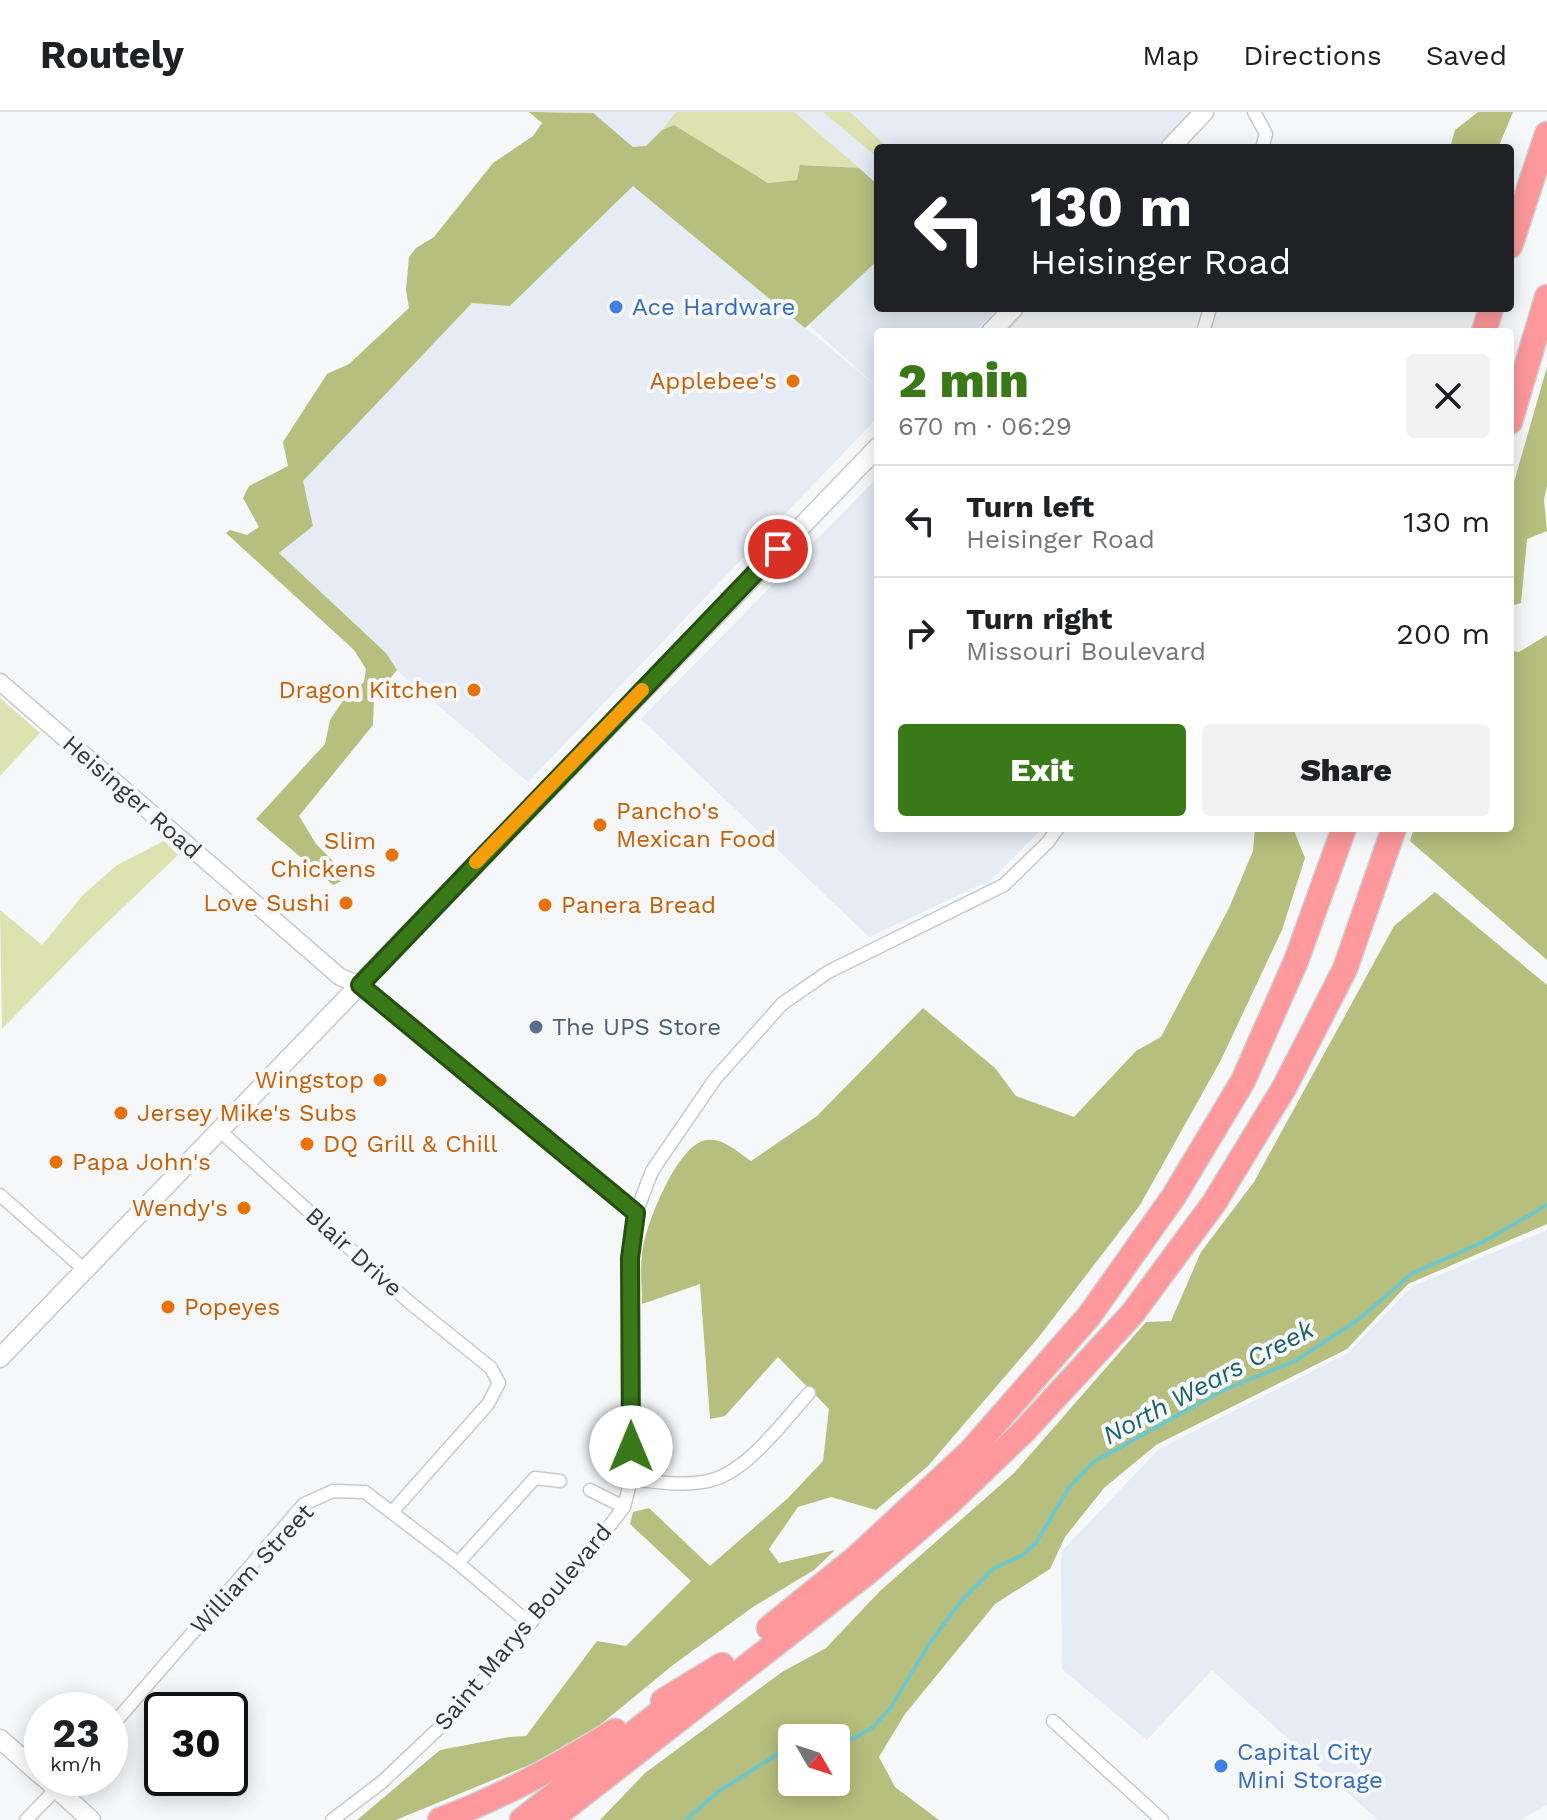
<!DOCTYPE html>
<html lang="en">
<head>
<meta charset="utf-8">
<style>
  :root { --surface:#fff; --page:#f2f2f2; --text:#202124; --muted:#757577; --line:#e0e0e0; --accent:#397917 }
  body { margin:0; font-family:"Work Sans",sans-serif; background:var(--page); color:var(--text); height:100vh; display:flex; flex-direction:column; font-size:30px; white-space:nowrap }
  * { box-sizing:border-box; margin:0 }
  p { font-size:26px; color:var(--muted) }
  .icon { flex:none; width:44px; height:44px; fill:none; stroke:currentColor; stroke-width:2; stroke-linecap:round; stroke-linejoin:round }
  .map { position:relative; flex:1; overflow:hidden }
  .panel { position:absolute; left:874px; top:216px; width:640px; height:504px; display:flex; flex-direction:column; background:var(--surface); border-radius:8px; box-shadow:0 4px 20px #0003 }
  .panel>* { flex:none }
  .hud { position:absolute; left:874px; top:32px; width:640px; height:168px; border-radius:8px; box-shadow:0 4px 20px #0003; background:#202124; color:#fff; overflow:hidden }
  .needle { width:52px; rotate:129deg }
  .buttons { position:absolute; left:778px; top:1612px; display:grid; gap:16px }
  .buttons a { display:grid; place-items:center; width:72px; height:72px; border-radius:8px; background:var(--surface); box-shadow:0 4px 20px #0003; font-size:40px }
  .speed { position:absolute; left:24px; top:1580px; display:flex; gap:16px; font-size:40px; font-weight:700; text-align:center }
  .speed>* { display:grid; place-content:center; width:104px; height:104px; border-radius:50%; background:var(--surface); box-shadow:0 4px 20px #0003; line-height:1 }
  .speed small { font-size:20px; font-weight:400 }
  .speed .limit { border:4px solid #111; border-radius:12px; background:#fff; color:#111 }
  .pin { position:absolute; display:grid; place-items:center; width:68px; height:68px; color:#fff; margin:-34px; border:4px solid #fff; border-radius:50%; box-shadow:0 2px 8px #0007 }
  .me { position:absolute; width:88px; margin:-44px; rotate:0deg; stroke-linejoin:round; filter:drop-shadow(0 0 6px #0008) }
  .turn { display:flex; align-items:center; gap:28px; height:168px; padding:0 24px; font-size:36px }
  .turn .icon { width:104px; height:104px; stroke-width:2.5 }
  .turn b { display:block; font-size:56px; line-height:68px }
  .round { display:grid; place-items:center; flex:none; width:84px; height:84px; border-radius:8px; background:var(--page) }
  .summary { display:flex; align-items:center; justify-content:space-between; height:136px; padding:0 24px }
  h1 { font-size:48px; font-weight:800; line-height:60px; color:var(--accent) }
  .primary-button { display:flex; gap:16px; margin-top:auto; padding:16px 24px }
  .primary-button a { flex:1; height:92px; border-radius:8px; background:var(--accent); color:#fff; font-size:32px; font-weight:800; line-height:92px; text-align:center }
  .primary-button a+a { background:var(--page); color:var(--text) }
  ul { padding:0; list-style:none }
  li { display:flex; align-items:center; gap:24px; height:112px; padding:0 24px; border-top:2px solid var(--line) }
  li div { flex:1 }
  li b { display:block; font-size:30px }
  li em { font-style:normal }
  header { display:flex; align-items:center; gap:48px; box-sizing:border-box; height:112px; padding:0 40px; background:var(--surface); border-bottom:2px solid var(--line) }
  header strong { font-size:38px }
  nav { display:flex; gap:44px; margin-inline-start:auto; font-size:28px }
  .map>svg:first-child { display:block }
</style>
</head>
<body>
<header>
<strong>Routely</strong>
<nav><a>Map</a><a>Directions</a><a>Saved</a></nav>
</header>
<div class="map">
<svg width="1547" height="1708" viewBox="0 0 1547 1708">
  <rect width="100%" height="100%" fill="#f5f7f9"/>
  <g fill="#e6ebf4">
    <path d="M576 0H1193L1157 36H878V196H999L975 220H878V305L528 670 393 555 386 541 279 441 313 414 302 369 472 191 511 194 633 73 876 274Z"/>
    <path d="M878 365V716H1043L991 768 869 825 641 607Z"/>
    <path d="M1547 1118V1693L1519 1708H1378L1212 1558 1147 1628 1062 1557 1061 1440 1159 1337 1348 1241 1411 1175Z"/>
  </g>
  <g fill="#dce3b0">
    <path d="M676 0H794L859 56 801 53 797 68 768 71 674 13 662 18Z"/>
    <path d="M823 0H850L888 36H878V46Z"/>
    <path d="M0 586 40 621 0 664Z"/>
    <path d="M164 729 178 743 88 829 2 917 0 798 42 833 83 783 117 753Z"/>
  </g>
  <g fill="#b7bf7f" fill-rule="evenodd">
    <path d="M529 0 593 1 633 35 646 34 662 18 674 13 768 71 797 68 800 53 859 56 878 73V148L805 216 633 74 510 194 472 191 303 369 313 414 279 441 386 541 397 558 374 586 373 613 299 704 316 732 341 757 344 768 333 773 256 707 325 632 330 608 342 590 364 570 366 557 354 538 226 421 230 418 247 423 259 415 243 386 249 374 288 354 283 330 327 262 349 252 409 196 406 178 409 145 416 136 434 125 493 51 533 24 542 11Z"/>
    <path d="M1478 0H1513L1498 36H1450L1455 18Z"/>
    <path d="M1547 255V373L1544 388 1547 419 1527 427 1521 491 1510 494V384Z"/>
    <path d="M1547 523V848L1410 729 1414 716H1510V539L1519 540Z"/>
    <path d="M1255 716H1293L1305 746 1282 818 1221 948 1140 1093 1038 1226 928 1354 876 1398 831 1385 798 1395 769 1437 779 1451 835 1438 814 1458 753 1495 673 1553 600 1613 534 1651 396 1708H357L440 1638 509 1625 526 1624 597 1529 626 1534 691 1469 630 1412 633 1400 649 1396 710 1454 788 1386 823 1349 829 1297 778 1245 725 1304 710 1307 700 1172 642 1192C642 1176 640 1158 642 1142 644 1116 678 1030 707 1028 724 1026 737 1040 751 1049L817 1004 923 896 995 956 1016 984 1074 1005 1136 939 1161 925 1229 796 1253 739Z"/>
    <path d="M1435 780 1547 873V1112L1408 1172 1347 1237 1156 1333 1104 1376 1065 1425 1050 1457 995 1492 905 1602 879 1645 895 1675 939 1708H600L645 1661 782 1560 826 1536 880 1479 1014 1361 1146 1210 1171 1209 1201 1140 1254 1070 1394 814ZM836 1626V1670H792V1626Z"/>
  </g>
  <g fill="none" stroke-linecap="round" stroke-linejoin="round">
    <g stroke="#70c7ca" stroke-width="4">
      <path d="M836 1630 855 1626 873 1615 889 1598 931 1529 962 1488 994 1456 1021 1444 1036 1431 1068 1377 1092 1351 1221 1279 1295 1249 1358 1208 1411 1162 1483 1130 1547 1093"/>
      <path d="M686 1708 719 1679 792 1633"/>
    </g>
    <g stroke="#c7c9cb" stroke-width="15">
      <g id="minor">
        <path d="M1254 0 1266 22 1262 36"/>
        <path d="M1203 220 1210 196"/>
        <path d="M360 873 636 1101"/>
        <path d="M220 1019 409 1190 491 1256 499 1271 488 1292 392 1400"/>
        <path d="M0 1083 85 1158"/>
        <path d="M631 1367C657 1370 686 1375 712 1368 748 1358 784 1309 809 1281"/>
        <path d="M590 1378 624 1395"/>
        <path d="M458 1451 535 1366 560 1369"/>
        <path d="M1053 1609 1162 1708"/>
        <path d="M110 1616 304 1392 333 1379 365 1380 458 1451 530 1512"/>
        <path d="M26 1708 67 1666"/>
        <path d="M332 1708 382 1670 457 1599 576 1457 624 1395 631 1367 630 1146 636 1101 652 1059 715 967 782 892 828 860 1004 773 1048 730 1058 716"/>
      </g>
    </g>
    <g stroke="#c7c9cb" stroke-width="19">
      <path id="tertiary" d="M0 570 340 865 360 873"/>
    </g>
    <g stroke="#c7c9cb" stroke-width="21">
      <g id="secondary">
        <path d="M1170 36 1204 0"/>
        <path d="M991 220 1014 196"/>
        <path d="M0 1246 878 335"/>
        <path d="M0 1627 42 1664"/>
        <path d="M45 1666 91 1708"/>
      </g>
    </g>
    <g stroke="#d3d3d3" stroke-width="27">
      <g id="motorway">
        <path d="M1510 134 1547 22"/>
        <path d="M1484 220 1491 196"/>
        <path d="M1510 310 1547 185"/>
        <path d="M769 1516 857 1445 971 1339 1089 1204 1174 1084 1243 969 1296 849 1344 716"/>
        <path d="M663 1589 722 1553"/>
        <path d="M440 1708C502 1685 558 1654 615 1619"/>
        <path d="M522 1708 680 1585"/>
        <path d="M550 1708 869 1459 949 1391 1024 1319 1132 1202 1214 1091 1284 976 1345 857 1394 716"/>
      </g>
    </g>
    <use href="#minor" stroke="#fff" stroke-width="12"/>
    <use href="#tertiary" stroke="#fff" stroke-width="16"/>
    <use href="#secondary" stroke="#fff" stroke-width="18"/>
    <use href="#motorway" stroke="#fd989c" stroke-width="24"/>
  </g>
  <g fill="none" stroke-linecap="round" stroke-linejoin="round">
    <g stroke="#254f0f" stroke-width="20">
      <path id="route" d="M631 1335 630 1146 636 1101 360 873 778 437"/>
    </g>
    <use href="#route" stroke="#397917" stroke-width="14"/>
    <path stroke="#f59e0b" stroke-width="14" d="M476 750 642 578"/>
  </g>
  <g fill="#3f7fe0" stroke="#f5f7f9" stroke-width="3">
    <circle cx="616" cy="195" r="8"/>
    <circle cx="1221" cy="1654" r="8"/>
  </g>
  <g fill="#e8710a" stroke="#f5f7f9" stroke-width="3">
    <circle cx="793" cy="269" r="8"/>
    <circle cx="474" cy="578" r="8"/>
    <circle cx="600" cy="713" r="8"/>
    <circle cx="392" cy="743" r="8"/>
    <circle cx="346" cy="791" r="8"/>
    <circle cx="545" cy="793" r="8"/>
    <circle cx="380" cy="968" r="8"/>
    <circle cx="121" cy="1001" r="8"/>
    <circle cx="307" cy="1032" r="8"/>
    <circle cx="56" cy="1050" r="8"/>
    <circle cx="244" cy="1096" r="8"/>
    <circle cx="168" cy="1195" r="8"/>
  </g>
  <circle fill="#5c6f8a" stroke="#f5f7f9" stroke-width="3" cx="536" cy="915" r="8"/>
  <g text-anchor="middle" stroke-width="8" stroke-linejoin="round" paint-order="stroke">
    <g font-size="24" fill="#366cbe" stroke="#f5f7f9" text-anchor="start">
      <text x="632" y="203">Ace Hardware</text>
      <text x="1237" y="1648">Capital City<tspan x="1237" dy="28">Mini Storage</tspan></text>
    </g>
    <g font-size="24" fill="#c56008" stroke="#f5f7f9" text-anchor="end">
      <text x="777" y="277">Applebee's</text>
      <text x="458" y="586">Dragon Kitchen</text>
      <text x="616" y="707" text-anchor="start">Pancho's<tspan x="616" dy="28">Mexican Food</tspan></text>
      <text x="376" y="737">Slim<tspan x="376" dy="28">Chickens</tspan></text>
      <text x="330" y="799">Love Sushi</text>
      <text x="561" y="801" text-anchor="start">Panera Bread</text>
      <text x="364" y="976">Wingstop</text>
      <text x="137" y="1009" text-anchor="start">Jersey Mike's Subs</text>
      <text x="323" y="1040" text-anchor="start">DQ Grill &amp; Chill</text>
      <text x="72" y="1058" text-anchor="start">Papa John's</text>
      <text x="228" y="1104">Wendy's</text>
      <text x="184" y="1203" text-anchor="start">Popeyes</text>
    </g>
    <g font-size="24" fill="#353637" stroke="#f5f7f9">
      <text transform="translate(132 685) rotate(41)" y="8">Heisinger Road</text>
      <text transform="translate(354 1140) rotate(42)" y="8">Blair Drive</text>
      <text transform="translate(252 1457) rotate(-47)" y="8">William Street</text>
      <text transform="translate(523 1515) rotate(-50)" y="8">Saint Marys Boulevard</text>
    </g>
    <g font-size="24" fill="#4e5e75" stroke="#f5f7f9" text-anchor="start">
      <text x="552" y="923">The UPS Store</text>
    </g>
    <g font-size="26" font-style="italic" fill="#1a6365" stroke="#f5f7f9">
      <text transform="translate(1208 1270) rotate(-28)" y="9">North Wears Creek</text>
    </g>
  </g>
</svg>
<div class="buttons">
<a><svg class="needle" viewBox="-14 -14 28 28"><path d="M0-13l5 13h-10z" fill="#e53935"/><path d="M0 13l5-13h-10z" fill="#757577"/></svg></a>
</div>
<div class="speed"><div>23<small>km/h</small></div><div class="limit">30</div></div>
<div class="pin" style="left:778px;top:437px;background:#d93025"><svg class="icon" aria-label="arrive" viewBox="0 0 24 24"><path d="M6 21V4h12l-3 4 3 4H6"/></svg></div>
<svg class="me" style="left:631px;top:1335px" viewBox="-20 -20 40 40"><circle r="19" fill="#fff"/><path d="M0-13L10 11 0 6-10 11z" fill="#397917"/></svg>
<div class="hud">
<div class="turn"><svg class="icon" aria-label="left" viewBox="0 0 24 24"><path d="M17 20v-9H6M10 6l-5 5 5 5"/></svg><div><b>130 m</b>Heisinger Road</div></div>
</div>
<section class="panel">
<div class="summary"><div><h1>2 min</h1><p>670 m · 06:29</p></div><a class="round"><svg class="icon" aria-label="close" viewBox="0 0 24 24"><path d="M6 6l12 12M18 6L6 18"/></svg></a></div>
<ul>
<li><svg class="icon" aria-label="left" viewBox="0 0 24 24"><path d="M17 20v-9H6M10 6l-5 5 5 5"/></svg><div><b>Turn left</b><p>Heisinger Road</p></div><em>130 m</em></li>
<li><svg class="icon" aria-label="right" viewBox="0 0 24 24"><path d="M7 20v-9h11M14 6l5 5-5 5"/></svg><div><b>Turn right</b><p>Missouri Boulevard</p></div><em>200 m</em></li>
</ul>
<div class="primary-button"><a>Exit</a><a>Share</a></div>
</section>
</div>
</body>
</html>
